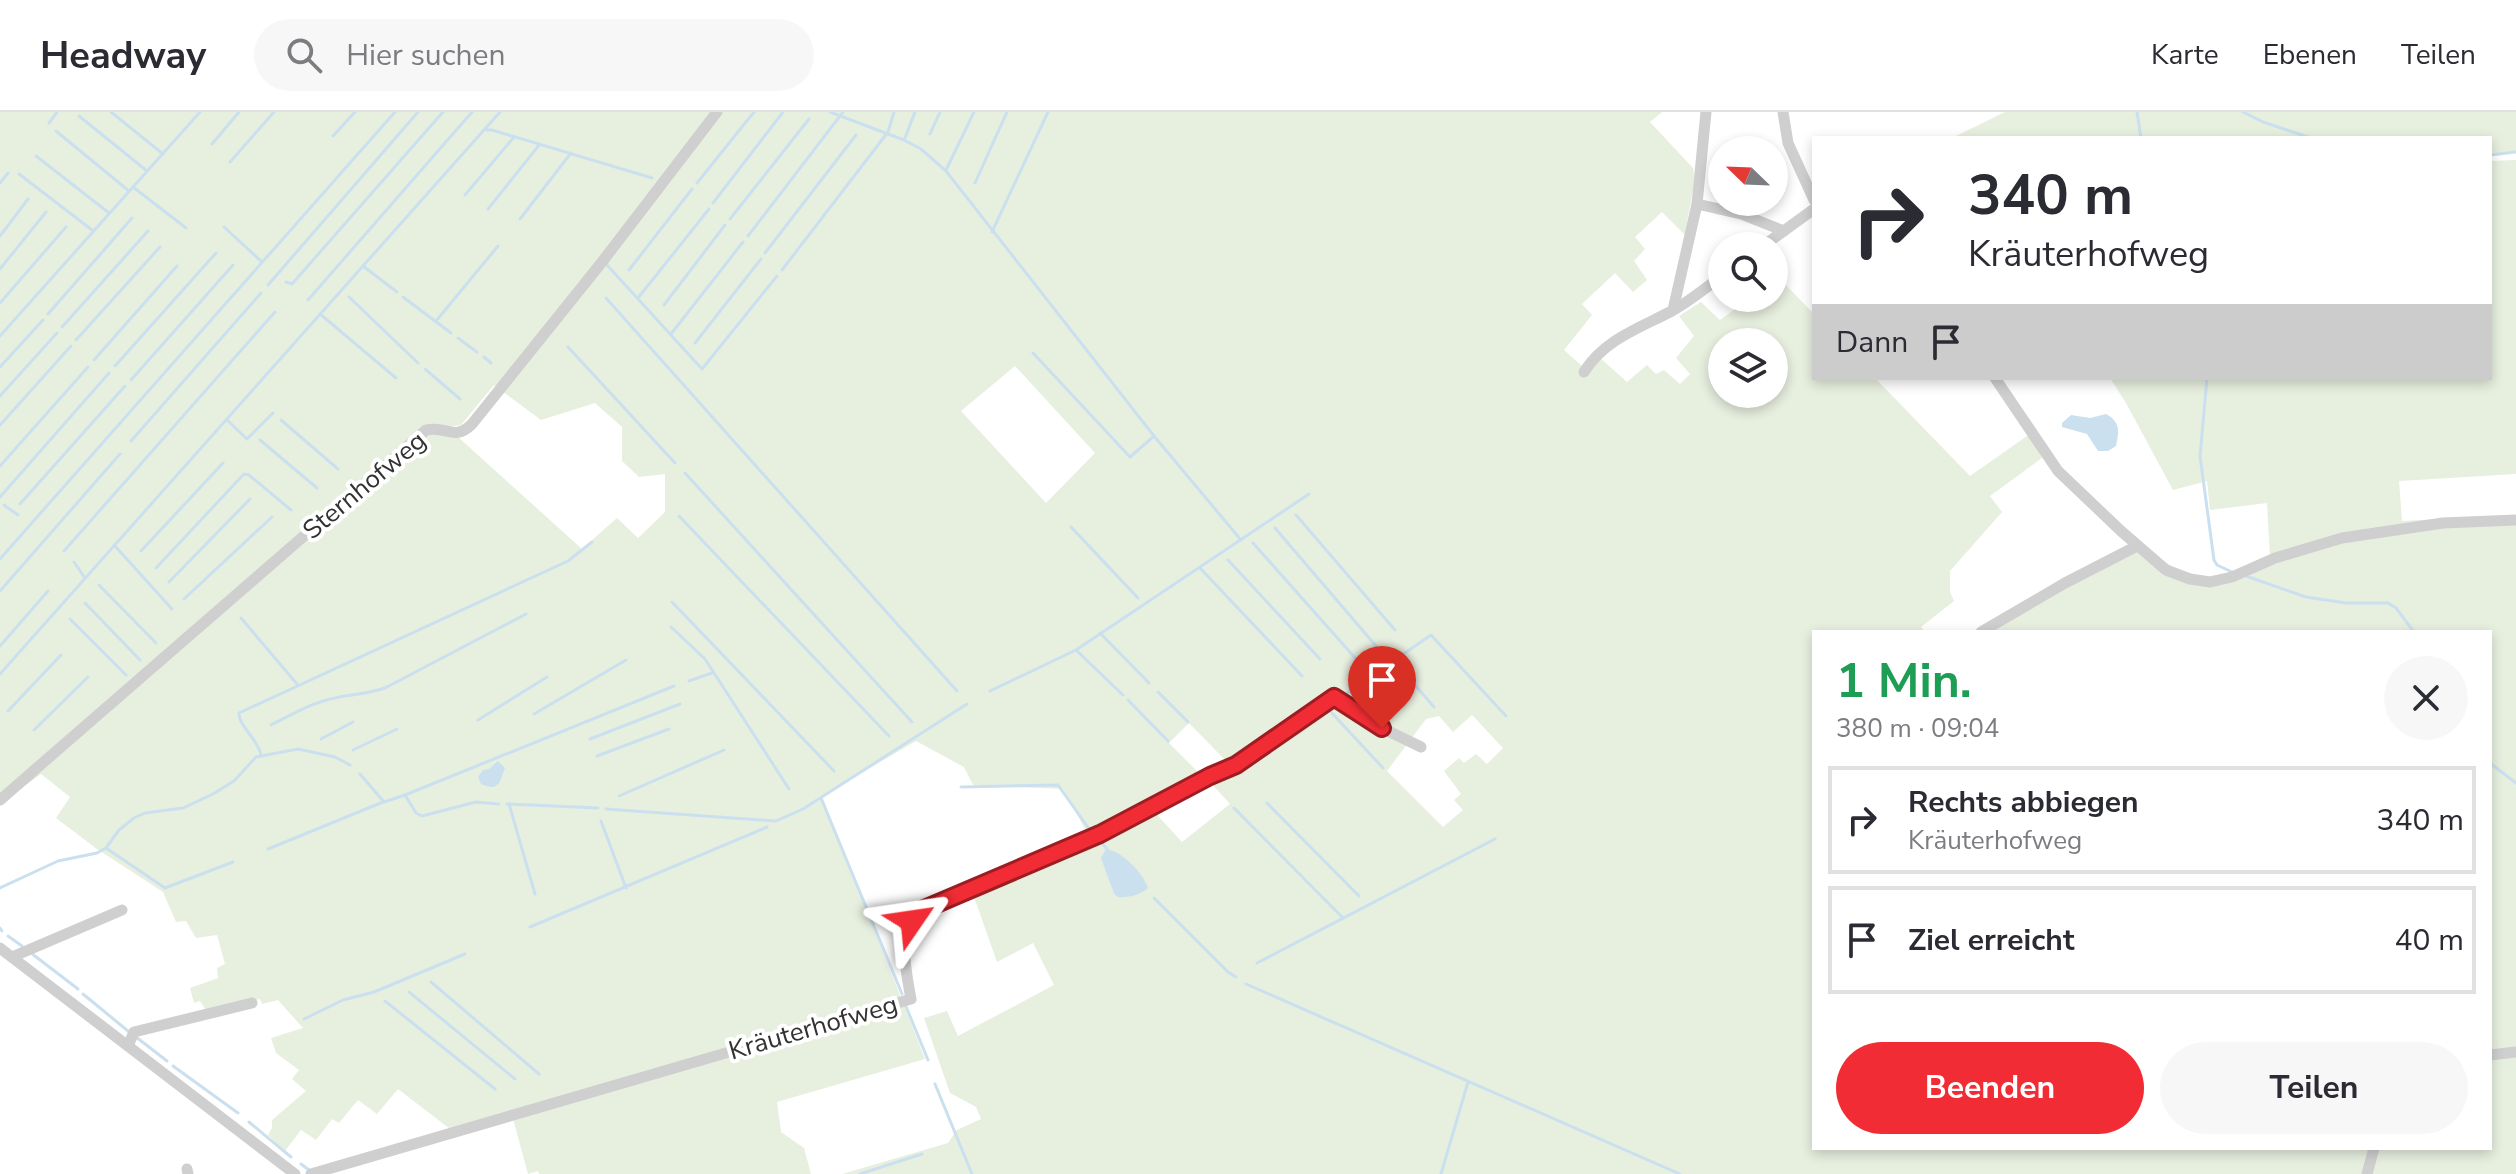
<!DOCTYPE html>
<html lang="de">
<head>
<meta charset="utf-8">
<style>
  :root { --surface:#fff; --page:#f7f7f7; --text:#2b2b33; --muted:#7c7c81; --line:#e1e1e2; --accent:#f12c34 }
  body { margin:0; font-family:"Nunito Sans",sans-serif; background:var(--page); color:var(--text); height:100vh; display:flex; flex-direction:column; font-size:30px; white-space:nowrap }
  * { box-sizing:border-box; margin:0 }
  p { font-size:26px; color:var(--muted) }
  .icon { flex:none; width:44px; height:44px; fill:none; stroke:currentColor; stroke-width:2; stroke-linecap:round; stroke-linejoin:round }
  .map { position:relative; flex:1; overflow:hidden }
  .details { position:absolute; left:1812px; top:518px; width:680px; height:520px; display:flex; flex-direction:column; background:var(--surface); border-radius:0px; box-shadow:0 4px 12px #0003 }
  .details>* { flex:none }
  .guide { position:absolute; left:1812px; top:24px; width:680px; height:244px; border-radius:0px; box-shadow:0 4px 12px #0003; background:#fff; color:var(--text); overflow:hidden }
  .needle { width:52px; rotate:293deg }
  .buttons { position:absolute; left:1708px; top:24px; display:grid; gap:16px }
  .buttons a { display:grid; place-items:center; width:80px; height:80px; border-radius:50%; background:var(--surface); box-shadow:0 4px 12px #0003; font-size:40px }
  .pin { position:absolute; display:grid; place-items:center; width:68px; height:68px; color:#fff; margin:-82px -34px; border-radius:50% 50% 50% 0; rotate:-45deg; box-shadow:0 0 8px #0007 }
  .pin .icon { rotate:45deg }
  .me { position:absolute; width:88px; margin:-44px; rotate:58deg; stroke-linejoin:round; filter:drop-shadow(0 0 6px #0008) }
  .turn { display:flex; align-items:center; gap:28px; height:168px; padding:0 24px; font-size:36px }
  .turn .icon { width:104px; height:104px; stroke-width:2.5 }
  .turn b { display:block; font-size:56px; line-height:68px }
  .then { display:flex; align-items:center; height:76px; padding:0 24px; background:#0003; gap:16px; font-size:30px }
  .round { display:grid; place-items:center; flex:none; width:84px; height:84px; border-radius:42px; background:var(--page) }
  .overview { display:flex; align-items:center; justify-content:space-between; height:136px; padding:0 24px }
  h1 { font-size:48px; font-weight:700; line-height:60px; color:#1e9e55 }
  .action { display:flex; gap:16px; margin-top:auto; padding:16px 24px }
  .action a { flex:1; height:92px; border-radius:48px; background:var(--accent); color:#fff; font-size:32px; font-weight:700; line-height:92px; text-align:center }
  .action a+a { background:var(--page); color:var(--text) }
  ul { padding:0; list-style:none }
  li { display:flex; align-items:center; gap:24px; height:108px; margin:0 16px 12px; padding:0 8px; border:4px solid var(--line); border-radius:0px }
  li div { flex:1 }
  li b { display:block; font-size:30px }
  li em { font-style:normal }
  header { display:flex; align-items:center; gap:48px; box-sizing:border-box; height:112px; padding:0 40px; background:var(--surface); border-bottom:2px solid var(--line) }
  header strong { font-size:38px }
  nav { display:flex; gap:44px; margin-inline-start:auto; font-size:28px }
  .search { width:560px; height:72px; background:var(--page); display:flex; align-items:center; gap:20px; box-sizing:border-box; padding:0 28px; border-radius:44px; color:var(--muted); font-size:30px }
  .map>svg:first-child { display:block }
</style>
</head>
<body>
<header>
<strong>Headway</strong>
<div class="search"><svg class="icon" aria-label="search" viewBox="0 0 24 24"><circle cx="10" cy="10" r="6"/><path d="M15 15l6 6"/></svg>Hier suchen</div>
<nav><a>Karte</a><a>Ebenen</a><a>Teilen</a></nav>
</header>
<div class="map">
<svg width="2516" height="1062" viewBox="0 0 2516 1062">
  <rect width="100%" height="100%" fill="#fff"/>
  <g fill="#e7efdf" fill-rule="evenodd">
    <path d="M0 0H1662L1650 10 1693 56C1697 70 1687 105 1685 123L1662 100 1635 125 1645 137 1634 149 1647 168 1633 180 1615 161 1582 192 1592 203 1564 238 1583 255 1599 245 1627 270 1647 253 1656 262 1664 258 1680 272 1690 262 1676 246 1694 224 1679 204 1701 190 1720 208 1750 186H1774V168L1778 165 1814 202V266H1875L1970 364 2030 322 2042 346 1990 384 2002 400 1950 459V480L1954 489 1921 515 1925 520H1814V1036H2490V520H1975L1994 507 2125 438 2138 427C2189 476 2209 471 2270 444L2267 391 2210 398 2207 369 2173 378 2126 291 2110 266H2490V49L2516 48V362L2399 369 2402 409 2516 403V1062H842L948 1031 957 1018 981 1007 976 995 950 981 924 906 947 899 958 924 1054 873 1033 831 997 850 974 785 1092 730 1063 677 973 673 964 655 916 629 822 684 925 947 777 990 781 1020 804 1036 811 1062H539L538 1059 528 1062 511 999 450 1017 398 977 377 1002 358 988 339 1011 332 1007 316 1028 301 1018 285 1039 268 1023 272 1016V1008L306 979 292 967 299 958 276 941 271 926 303 916 278 888 262 892 260 887 206 898 200 889 194 891 190 876 218 866 217 856 225 852 217 823 196 826 186 809 176 810 163 780 97 737 56 706 70 685 41 662 0 692ZM1722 230H1774V282H1722ZM1015 254 1095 341 1046 391 961 299ZM494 273 541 308 595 291 622 315V349L639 365 665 362V400L638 426 617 406 582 437 447 315 461 313ZM1472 603 1503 636 1487 652 1476 642 1464 651 1459 646 1444 659 1461 682 1454 688 1463 698 1443 715 1387 659 1426 607 1439 604 1453 620ZM1189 611 1234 657 1209 669 1230 692 1182 730 1149 694 1204 666 1169 631ZM1126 749 1145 769 1114 782 1109 767Z"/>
    <path d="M2005 0H2516V41L2490 42V26H1952Z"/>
  </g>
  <g fill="#cbe0ef">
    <path d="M2106 302C2121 310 2119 320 2116 334L2108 339H2098L2087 322 2062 315V311L2071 303 2090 306Z"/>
    <path d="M498 649 505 656C500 668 500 681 481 672L478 665 483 658 489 657Z"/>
    <path d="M1106 737C1122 739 1143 761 1148 776 1140 783 1128 786 1118 785L1114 782 1101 746Z"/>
  </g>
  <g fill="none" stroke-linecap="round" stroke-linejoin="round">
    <g stroke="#cbe0ef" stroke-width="3">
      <path d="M111 0 163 42"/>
      <path d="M830 0 904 28 921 37 946 59 1154 324 1241 428"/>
      <path d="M2137 0 2141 26"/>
      <path d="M2243 0 2263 10 2311 26"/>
      <path d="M79 4 147 59"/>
      <path d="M49 11 57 0"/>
      <path d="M487 18H492L652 66"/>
      <path d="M56 19 129 79"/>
      <path d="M930 22 940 0"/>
      <path d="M333 24 355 0"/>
      <path d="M905 26 915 0"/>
      <path d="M212 32 239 0"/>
      <path d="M2490 43 2516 40"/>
      <path d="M36 44 109 101"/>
      <path d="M230 50 274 0"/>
      <path d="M946 58 974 0"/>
      <path d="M19 62 92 118"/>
      <path d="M0 71 8 61"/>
      <path d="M697 71 754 0"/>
      <path d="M975 71 1007 0"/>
      <path d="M133 75 186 116"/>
      <path d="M465 83 514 25"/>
      <path d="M713 91 783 0"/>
      <path d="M488 97 540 32"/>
      <path d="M520 107 571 41"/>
      <path d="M730 107 809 7"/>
      <path d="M224 115 262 150"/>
      <path d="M992 120 1048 0"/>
      <path d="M0 124 28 87"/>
      <path d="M748 124 843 0"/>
      <path d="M765 141 856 23"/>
      <path d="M607 149V153L702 257 777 164"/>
      <path d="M363 154 397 180"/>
      <path d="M0 157 46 100"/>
      <path d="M629 158 692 77"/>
      <path d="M782 158 888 20 894 0"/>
      <path d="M286 170 292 172 443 0"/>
      <path d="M268 173 418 0"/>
      <path d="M349 185 418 251"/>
      <path d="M403 185 451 221"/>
      <path d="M606 186 957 579"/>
      <path d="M638 186 709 97"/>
      <path d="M308 188 472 0"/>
      <path d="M0 191 66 115"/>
      <path d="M664 193 725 113"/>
      <path d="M48 202 132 106"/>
      <path d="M320 202 396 266"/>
      <path d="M436 209 498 134"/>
      <path d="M62 215 148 119"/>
      <path d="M671 222 743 130"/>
      <path d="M0 224 200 0"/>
      <path d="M458 226 477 240"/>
      <path d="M76 228 160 135"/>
      <path d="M695 231 761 147"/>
      <path d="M568 235 675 351"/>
      <path d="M1033 241 1130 345 1153 325"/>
      <path d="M484 245 491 251"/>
      <path d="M94 248 177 154"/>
      <path d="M115 254 216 141"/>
      <path d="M0 255 43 208"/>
      <path d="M425 257 460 287"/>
      <path d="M2207 266 2200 344 2214 448 2217 453 2232 460"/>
      <path d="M131 268 233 153"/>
      <path d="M0 284 57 221"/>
      <path d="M227 308 247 327 273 301"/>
      <path d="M281 308 338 357"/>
      <path d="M0 313 71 234"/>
      <path d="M260 328 317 376"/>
      <path d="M131 329 261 181"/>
      <path d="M0 354 88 255"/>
      <path d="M685 361 912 610"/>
      <path d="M0 385 109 261"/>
      <path d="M20 392 125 274"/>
      <path d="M4 393 18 403"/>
      <path d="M1296 403 1395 518"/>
      <path d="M679 404 889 624"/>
      <path d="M1071 415 1138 486"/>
      <path d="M1275 416 1376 534"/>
      <path d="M1253 431 1365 557"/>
      <path d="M114 433 172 497"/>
      <path d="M64 439 275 200"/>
      <path d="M141 439 223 351"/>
      <path d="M0 447 395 0"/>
      <path d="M1228 448 1320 547"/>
      <path d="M74 450 85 466"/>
      <path d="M156 456 244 362 249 363 291 398"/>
      <path d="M1200 456 1302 564"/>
      <path d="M2243 463 2306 485 2346 491H2388L2396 496 2414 520"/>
      <path d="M169 470 250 387"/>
      <path d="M99 473 156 531"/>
      <path d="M0 479 120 342"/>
      <path d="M184 487 272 405"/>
      <path d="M672 490 834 659"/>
      <path d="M85 491 140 548"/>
      <path d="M241 506 297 572"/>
      <path d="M70 507 126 563"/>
      <path d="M671 515 705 547 789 677"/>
      <path d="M1100 521 1149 571"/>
      <path d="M0 534 48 479"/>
      <path d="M1077 539 1123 583"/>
      <path d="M1403 559 1434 595"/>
      <path d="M0 562 500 0"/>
      <path d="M689 569 712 561"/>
      <path d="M990 579 1076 538 1309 382"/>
      <path d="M1158 580 1188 610"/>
      <path d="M1344 583 1431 523 1506 604"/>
      <path d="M1128 588 1168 629"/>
      <path d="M1335 592 1330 599 1383 656"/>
      <path d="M8 599 61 543"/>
      <path d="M534 602 626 548"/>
      <path d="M478 608 547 565"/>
      <path d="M271 613C291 603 313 590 335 586 353 582 368 582 385 576L526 502"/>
      <path d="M34 618 88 565"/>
      <path d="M321 627 353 610"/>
      <path d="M590 627 680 592"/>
      <path d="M353 638 397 617"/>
      <path d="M261 643C258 627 239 615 239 601L568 449 592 430"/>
      <path d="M597 644 669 617"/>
      <path d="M2490 651 2516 671"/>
      <path d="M360 662 384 690 405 683 416 701 422 704 476 690 499 692"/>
      <path d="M961 675 1058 673 1092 721"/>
      <path d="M405 683 674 574"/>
      <path d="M619 684 724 638"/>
      <path d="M821 686 902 882"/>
      <path d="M1267 691 1359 784"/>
      <path d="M507 692 598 696"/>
      <path d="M509 692 535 782"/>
      <path d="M1234 696 1343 806"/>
      <path d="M606 697 776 709 803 697 967 592"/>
      <path d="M601 709 626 776"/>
      <path d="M1100 729 1107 737"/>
      <path d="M106 736 165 776 233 750"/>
      <path d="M268 737 383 690"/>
      <path d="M0 776 58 749 97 741 106 736 119 718 134 706 145 701 183 696 213 682 234 669 256 645 298 637 335 645 350 653"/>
      <path d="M1154 786 1228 860 1236 865"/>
      <path d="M530 815 767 715"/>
      <path d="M0 816 2 819"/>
      <path d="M8 824 22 834"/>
      <path d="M31 841 78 877"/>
      <path d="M1257 851 1495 727"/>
      <path d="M431 870 539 962"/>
      <path d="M1246 872 1680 1062"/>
      <path d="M409 880 515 967"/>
      <path d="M83 882 128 919"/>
      <path d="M385 889 495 977"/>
      <path d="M905 892 928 948"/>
      <path d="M304 907 343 888 374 880 465 842"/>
      <path d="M136 925 167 949"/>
      <path d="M173 954 238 1001"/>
      <path d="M935 972 972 1062"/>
      <path d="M249 1010 291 1045"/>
      <path d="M301 1052 309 1058"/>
      <path d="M860 1062 922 1042"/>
      <path d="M1441 1062 1468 970"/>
    </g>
    <g stroke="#cfcfcf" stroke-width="11">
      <path d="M1783 0 1788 31 1814 88"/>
      <path d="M1697 92 1741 102 1784 119"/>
      <path d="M1763 134 1814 97"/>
      <path d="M1673 198 1697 92 1706 0"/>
      <path d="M1584 260C1604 228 1639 216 1670 200 1689 190 1705 176 1722 164"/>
      <path d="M1995 266 2058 359 2121 419 2166 458 2190 467 2210 470 2232 465 2275 446 2342 426 2443 411 2516 408"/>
      <path d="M1981 520 2065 471 2137 434"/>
      <path d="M0 688 426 318C446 313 454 330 472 312L602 150 717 0"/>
      <path d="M0 836 295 1062"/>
      <path d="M12 845 122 798"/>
      <path d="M128 934 134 920 252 891"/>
      <path d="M2490 943 2516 940"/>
      <path d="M187 1057 188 1062"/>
      <path d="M311 1062 911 887C905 853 897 825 922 798L1100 722 1210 664 1236 653 1334 585 1382 616 1421 635"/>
      <path d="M2367 1062 2374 1036"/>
    </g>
  </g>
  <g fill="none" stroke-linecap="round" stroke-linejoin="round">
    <g stroke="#9d1d22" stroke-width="20">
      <path id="route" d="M912 809 922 798 1100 722 1210 664 1236 653 1334 585 1382 616"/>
    </g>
    <use href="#route" stroke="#f12c34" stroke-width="14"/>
  </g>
  <g text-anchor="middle" stroke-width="8" stroke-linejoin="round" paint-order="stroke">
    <g font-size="26" fill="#323232" stroke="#fff">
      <text transform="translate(364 373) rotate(-40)" y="9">Sternhofweg</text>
      <text transform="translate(813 915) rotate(-16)" y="9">Kräuterhofweg</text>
    </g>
  </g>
</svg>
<div class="buttons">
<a><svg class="needle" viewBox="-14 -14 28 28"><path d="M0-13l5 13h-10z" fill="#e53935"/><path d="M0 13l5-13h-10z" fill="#7c7c81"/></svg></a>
<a><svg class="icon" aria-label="search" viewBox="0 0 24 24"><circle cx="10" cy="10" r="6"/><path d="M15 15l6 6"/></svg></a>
<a><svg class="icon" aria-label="layers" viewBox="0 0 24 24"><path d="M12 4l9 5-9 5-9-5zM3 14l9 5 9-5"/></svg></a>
</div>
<div class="pin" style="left:1382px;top:616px;background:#d93025"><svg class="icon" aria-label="arrive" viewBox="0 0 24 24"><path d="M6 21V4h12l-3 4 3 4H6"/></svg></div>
<svg class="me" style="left:912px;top:809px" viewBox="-20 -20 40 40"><path d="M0-17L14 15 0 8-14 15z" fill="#f12c34" stroke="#fff" stroke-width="4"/></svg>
<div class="guide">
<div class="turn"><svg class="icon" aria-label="right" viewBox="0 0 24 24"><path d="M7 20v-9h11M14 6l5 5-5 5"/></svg><div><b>340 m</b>Kräuterhofweg</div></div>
<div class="then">Dann<svg class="icon" aria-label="arrive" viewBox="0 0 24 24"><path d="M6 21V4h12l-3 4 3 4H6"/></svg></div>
</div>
<section class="details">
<div class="overview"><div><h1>1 Min.</h1><p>380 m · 09:04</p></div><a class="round"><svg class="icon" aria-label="close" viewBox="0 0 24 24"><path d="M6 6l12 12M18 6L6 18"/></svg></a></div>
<ul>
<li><svg class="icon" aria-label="right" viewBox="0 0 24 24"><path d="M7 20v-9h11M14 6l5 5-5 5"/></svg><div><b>Rechts abbiegen</b><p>Kräuterhofweg</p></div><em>340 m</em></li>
<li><svg class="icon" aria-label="arrive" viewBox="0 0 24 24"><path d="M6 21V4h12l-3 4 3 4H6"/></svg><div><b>Ziel erreicht</b></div><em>40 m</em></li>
</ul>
<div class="action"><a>Beenden</a><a>Teilen</a></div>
</section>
</div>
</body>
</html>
